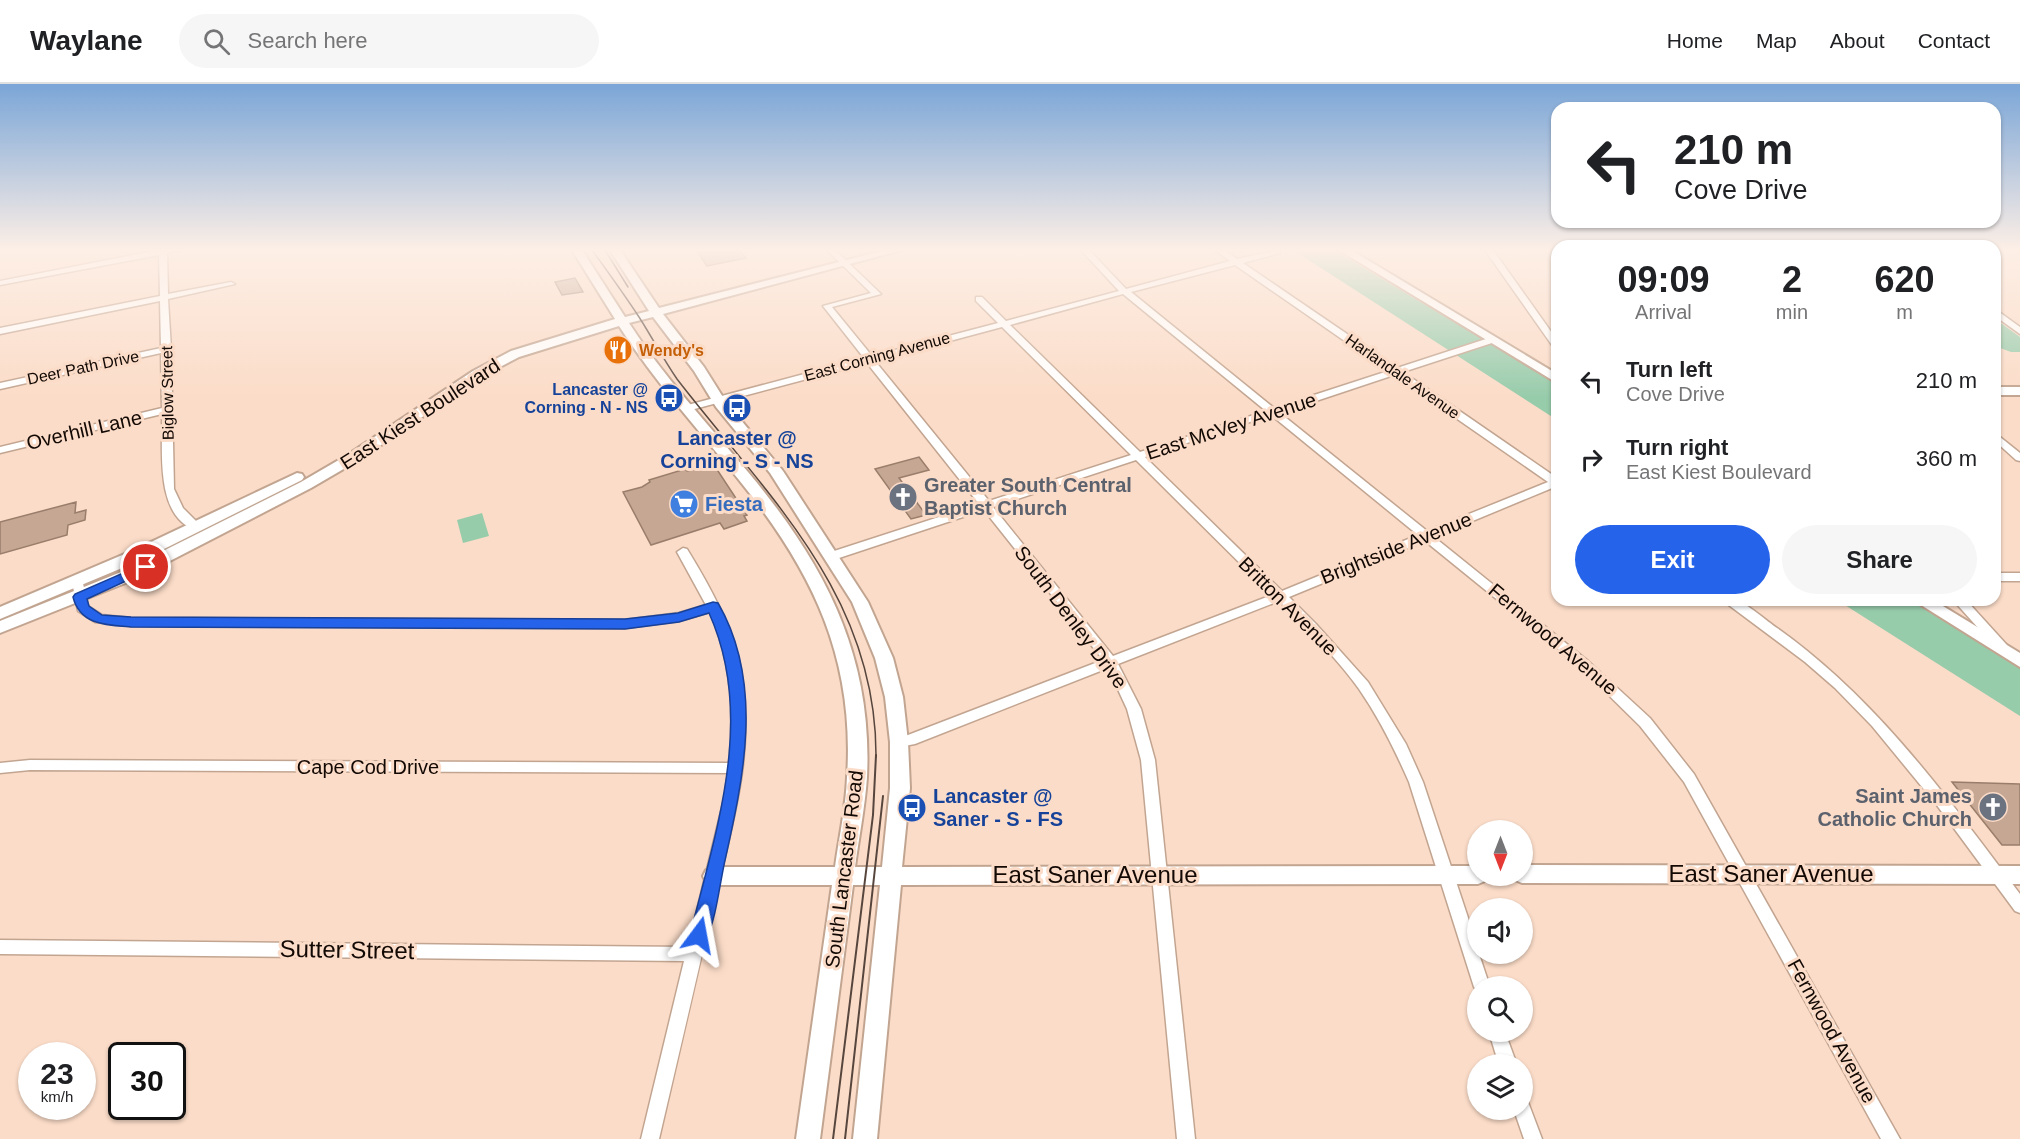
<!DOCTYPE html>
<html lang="en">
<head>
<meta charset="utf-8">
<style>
  :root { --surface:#fff; --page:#f6f6f6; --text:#202124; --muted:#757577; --line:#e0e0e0; --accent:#2563eb }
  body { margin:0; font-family:Helvetica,sans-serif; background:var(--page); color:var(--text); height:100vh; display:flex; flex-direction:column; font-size:22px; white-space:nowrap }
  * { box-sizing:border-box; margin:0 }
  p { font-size:20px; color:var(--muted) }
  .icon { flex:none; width:33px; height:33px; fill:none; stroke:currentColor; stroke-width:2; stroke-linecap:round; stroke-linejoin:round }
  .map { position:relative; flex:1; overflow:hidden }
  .panel { position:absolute; left:1551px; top:156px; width:450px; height:366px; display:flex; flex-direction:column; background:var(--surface); border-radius:18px; box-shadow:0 2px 4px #0004 }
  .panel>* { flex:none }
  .banner { position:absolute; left:1551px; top:18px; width:450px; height:126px; border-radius:18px; box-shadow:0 2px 4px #0004; background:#fff; color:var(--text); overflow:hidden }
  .needle { width:39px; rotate:180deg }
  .tools { position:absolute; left:1467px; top:736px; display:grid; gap:12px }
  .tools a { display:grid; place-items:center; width:66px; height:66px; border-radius:50%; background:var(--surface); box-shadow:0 2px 4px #0004; font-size:30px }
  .speed { position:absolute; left:18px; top:958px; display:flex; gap:12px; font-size:30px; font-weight:700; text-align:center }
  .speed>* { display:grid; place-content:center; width:78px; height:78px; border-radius:50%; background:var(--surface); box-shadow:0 2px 4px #0004; line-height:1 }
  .speed small { font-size:15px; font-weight:400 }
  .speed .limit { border:3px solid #111; border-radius:9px; background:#fff; color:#111 }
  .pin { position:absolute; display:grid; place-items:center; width:51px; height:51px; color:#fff; margin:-26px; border:3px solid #fff; border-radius:50%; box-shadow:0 2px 6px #0007 }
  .me { position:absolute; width:66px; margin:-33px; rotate:13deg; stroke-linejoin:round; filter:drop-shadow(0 0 4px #0008) }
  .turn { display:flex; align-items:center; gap:21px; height:126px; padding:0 24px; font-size:27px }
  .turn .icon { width:78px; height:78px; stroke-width:2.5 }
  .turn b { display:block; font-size:42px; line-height:51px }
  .eta { display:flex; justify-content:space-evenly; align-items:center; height:102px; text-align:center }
  .eta b { font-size:36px; font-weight:700; line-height:42px }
  .primary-button { display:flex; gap:12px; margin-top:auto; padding:12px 24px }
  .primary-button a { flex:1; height:69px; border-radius:36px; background:var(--accent); color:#fff; font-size:24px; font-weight:700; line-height:69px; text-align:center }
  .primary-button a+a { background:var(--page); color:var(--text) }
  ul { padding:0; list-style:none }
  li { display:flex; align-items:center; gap:18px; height:78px; padding:0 24px }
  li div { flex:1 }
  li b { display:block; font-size:22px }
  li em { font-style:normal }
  header { display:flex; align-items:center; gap:36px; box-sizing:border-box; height:84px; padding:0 30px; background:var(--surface); border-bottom:2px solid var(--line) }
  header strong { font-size:28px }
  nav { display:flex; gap:33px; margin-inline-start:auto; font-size:21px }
  .search { width:420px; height:54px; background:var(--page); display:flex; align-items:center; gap:15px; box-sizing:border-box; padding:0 21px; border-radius:33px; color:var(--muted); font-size:22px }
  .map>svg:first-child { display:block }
</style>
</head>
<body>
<header>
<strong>Waylane</strong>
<div class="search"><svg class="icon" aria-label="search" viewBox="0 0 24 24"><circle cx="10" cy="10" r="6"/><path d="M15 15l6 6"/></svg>Search here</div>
<nav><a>Home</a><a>Map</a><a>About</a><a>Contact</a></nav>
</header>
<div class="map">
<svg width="2020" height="1055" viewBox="0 0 2020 1055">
  <rect width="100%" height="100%" fill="#fbdcc8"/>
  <g fill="#97ccab">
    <path d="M1293 166H1334L1557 300V336Z"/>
    <path d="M1995 240H2002L2020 253V268H2011L1995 262Z"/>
    <path d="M482 429 489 452 463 459 457 436Z"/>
    <path d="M1837 516H1913L2020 581V632Z"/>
  </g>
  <g fill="#c5a794" stroke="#9a7e6b" stroke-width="1.5">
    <path d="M696 166H739L746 174 707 182Z"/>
    <path d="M575 194 583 208 562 211 555 198Z"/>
    <path d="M919 373 929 386 899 394 926 431 911 435 875 385Z"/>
    <path d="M714 381 747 431 744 432 747 437 724 445 720 439 651 461 623 408 642 403 650 398 649 396 685 385 687 387Z"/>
    <path d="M76 418 75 429 86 426 85 436 68 441 67 451 0 470V438Z"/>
    <path d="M1952 698 2020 700V761H2002Z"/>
  </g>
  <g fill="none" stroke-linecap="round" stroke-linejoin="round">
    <g stroke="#c2a591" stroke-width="3">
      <g id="street">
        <path d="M159 166H177L167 169 168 210 231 198 235 200 168 215 171 265 174 405 183 424 202 443 196 446C154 433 163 364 162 330L0 369V363L162 324 161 269 0 305V299L161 264 160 217 0 250V244L160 212 159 171 0 201V197Z"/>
        <path d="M827 166H835L881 210 832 223 872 272 998 239 976 217V213H982L1006 237 1119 207 1081 166H1089L1126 205 1230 177 1215 166H1224L1237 175 1280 166V169L1243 179 1397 284 1489 254H1495V258L1403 288 1557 394V402L1434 453 1588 577 1650 634 1694 690 1900 1055H1881L1684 698 1640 642 1580 583 1425 457 1289 513 1316 540 1368 598 1406 660 1423 698 1478 864V870H1479L1490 903H1478V909L1474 903 1409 698C1395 666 1379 634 1359 605 1338 575 1305 543 1279 517L1118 580 1141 625 1155 676 1195 1055H1177L1141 676 1127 625 1108 584 915 660 899 663 894 662 892 658 894 654 908 651 1103 576 984 426 836 475H828L826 472 828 469 979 420 867 279 687 327 682 324 684 322 864 274 823 222 871 209ZM1235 181 1388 287 1274 324 1131 208ZM1123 210 1266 327 1140 368 1010 241ZM1002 243 1131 371 989 417 875 277ZM1394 291 1548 398 1427 447 1280 329ZM1271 331 1418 451 1282 507 1145 373ZM1136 376 1272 511 1113 572 993 423Z"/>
        <path d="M1485 166H1493L1557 256V265L1554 264Z"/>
        <path d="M1995 225 2020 243V250L1995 232Z"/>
        <path d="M1995 349 2020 369V377L2016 376 1995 357Z"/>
        <path d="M683 464 687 465C711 504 733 544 741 589 756 669 730 748 712 826 695 902 677 978 659 1055H641L684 877 0 870V856L688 863 725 711 728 689 30 686 0 689V679L30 676 729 679C735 627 731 576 710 528L679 537 625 544 131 542 95 538 78 527 72 498 74 495H82L88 522 102 531 131 534 625 536 679 529 706 521 677 468Z"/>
        <rect x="1995" y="489" width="25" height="8"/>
        <path d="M1722 516C1726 516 1732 515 1736 516 1745 518 1768 538 1777 544 1877 615 1947 713 2020 810V829L2015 827 1936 720 1872 642 1835 604 1805 578Z"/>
        <path d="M1953 516H1966L2006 560 2008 563 2006 566H1998Z"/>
        <path d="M1489 948H1505L1517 981H1499Z"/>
        <path d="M1522 1015 1528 1018 1542 1055H1524L1514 1026H1522Z"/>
      </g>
    </g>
    <g stroke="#c2a591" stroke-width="4">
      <g id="secondary">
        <path d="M572 166H582L625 233 649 227 610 166H620L659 224 886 166H902L663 230 704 283 726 318 783 387 868 518 893 574 903 613 908 658 910 704 902 783 1478 782V792H1488L1485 797 1478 800 901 801 877 1055H853L880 801H853L820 1055H796L832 801H713L706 798 703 792 706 786 713 783H835C839 753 846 723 847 693 855 574 812 486 739 396 698 345 654 297 619 242L519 273 481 293 359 376 311 404 133 496 0 549V537L121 488 301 398 349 370 473 287 511 267 615 235ZM653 233 694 287 716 323 770 389 852 518 875 574 885 613 890 658V704L882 783H855C859 753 865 723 867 693 873 571 824 479 748 388 707 339 663 292 629 239Z"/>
        <path d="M1339 166H1351L1557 290V299Z"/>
        <rect x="1995" y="303" width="25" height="8"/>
        <path d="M297 389 302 390 304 393 302 396 146 474 0 535V523L134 466Z"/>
        <path d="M1913 516H1933L2020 569V583Z"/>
        <path d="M1522 781 2020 782V800L1522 799 1515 796 1513 792H1522Z"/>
      </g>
    </g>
    <use href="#street" fill="#fff" fill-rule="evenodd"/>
    <use href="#secondary" fill="#fff" fill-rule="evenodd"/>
    <g stroke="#57463d" stroke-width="1.5">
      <path d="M592 166C608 188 624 210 639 233 652 253 663 275 677 295 768 413 877 512 876 673"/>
      <path d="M605 166 628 203"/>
    </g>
    <g stroke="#57463d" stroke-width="2">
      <path d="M833 1055 873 731 876 671"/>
      <path d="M845 1055 883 712"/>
    </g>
  </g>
  <linearGradient id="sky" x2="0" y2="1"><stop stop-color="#7ba6d7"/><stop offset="0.53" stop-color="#fdefe6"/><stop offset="1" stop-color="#fdefe6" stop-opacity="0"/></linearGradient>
  <rect width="2020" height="313" fill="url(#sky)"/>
  <path fill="#2563eb" stroke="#184099" stroke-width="1.5" d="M146 479 152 483 150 486 87 515 89 522 102 531 131 533 625 535 678 529 713 518 718 519C765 600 743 696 724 781 719 805 716 834 706 856L699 859 693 856 690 851C716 746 756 633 709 529L679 538 625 545 131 543C106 541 80 541 73 513L75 510Z"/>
  <defs>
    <g id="restaurant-disc" transform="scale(1.5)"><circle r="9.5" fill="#e8710a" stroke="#fbdcc8"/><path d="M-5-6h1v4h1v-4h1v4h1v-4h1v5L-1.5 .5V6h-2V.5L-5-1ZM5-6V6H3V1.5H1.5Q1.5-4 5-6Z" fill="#fff"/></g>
    <g id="bus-disc" transform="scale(1.5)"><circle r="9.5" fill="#1a4fb4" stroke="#fbdcc8"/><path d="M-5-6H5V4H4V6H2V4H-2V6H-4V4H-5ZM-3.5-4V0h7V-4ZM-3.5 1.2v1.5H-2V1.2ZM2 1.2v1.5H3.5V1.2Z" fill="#fff"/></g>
    <g id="church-disc" transform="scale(1.5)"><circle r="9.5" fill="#6b7280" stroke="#fbdcc8"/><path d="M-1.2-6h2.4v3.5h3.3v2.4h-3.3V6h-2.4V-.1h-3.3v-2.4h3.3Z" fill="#fff"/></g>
    <g id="supermarket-disc" transform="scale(1.5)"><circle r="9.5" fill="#3f7fe0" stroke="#fbdcc8"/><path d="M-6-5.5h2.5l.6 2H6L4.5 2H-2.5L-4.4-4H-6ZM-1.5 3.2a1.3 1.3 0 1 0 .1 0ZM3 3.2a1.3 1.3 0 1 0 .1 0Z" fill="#fff"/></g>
  </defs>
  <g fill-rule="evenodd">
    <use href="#restaurant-disc" x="618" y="266"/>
    <use href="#bus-disc" x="669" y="314"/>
    <use href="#bus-disc" x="737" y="324"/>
    <use href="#church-disc" x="903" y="413"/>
    <use href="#supermarket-disc" x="684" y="420"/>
    <use href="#church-disc" x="1993" y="723"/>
    <use href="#bus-disc" x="912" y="724"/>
  </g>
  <g text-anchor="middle" stroke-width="6" stroke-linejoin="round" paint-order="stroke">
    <g font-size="16" font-weight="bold" fill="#c56008" stroke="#fbdcc8" text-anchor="start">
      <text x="639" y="272">Wendy's</text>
    </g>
    <g font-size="16" fill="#130904" stroke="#fbdcc8">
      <text transform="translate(877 272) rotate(-15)" y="6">East Corning Avenue</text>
      <text transform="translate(83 283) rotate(-12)" y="6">Deer Path Drive</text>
      <text transform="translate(1403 292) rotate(35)" y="6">Harlandale Avenue</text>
      <text transform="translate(167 309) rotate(-91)" y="6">Biglow Street</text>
    </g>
    <g font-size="16" font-weight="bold" fill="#164399" stroke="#fbdcc8" text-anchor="end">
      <text x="648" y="311">Lancaster @<tspan x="648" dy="18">Corning - N - NS</tspan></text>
    </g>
    <g font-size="20" fill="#130904" stroke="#fbdcc8">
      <text transform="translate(420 330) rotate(-33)" y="7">East Kiest Boulevard</text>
      <text transform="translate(1231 342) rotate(-18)" y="7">East McVey Avenue</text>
      <text transform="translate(84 346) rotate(-13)" y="7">Overhill Lane</text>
      <text transform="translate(1396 464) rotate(-22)" y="7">Brightside Avenue</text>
      <text transform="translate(1288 522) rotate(45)" y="7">Britton Avenue</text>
      <text transform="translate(1071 533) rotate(53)" y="7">South Denley Drive</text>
      <text transform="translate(1553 555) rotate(40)" y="7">Fernwood Avenue</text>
      <text x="368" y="690">Cape Cod Drive</text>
      <text transform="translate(844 785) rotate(-83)" y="7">South Lancaster Road</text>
      <text transform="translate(1832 947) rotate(61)" y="7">Fernwood Avenue</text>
    </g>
    <g font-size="20" font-weight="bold" fill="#164399" stroke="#fbdcc8">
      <text x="737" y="361">Lancaster @<tspan x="737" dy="23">Corning - S - NS</tspan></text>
      <text x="933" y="719" text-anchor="start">Lancaster @<tspan x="933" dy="23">Saner - S - FS</tspan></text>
    </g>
    <g font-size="20" font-weight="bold" fill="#5b616d" stroke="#fbdcc8" text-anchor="start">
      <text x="924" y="408">Greater South Central<tspan x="924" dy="23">Baptist Church</tspan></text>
      <text x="1972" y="719" text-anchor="end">Saint James<tspan x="1972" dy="23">Catholic Church</tspan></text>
    </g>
    <g font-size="20" font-weight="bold" fill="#366cbe" stroke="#fbdcc8" text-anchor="start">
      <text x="705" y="427">Fiesta</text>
    </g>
    <g font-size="24" fill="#130904" stroke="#fbdcc8">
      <text x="1771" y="798">East Saner Avenue</text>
      <text x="1095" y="799">East Saner Avenue</text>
      <text transform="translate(347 866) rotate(1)" y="8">Sutter Street</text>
    </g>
  </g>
</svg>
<div class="tools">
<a><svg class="needle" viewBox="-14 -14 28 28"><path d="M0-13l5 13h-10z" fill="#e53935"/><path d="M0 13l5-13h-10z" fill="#757577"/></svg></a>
<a><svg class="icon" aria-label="sound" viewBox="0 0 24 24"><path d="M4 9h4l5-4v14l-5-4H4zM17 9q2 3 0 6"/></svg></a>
<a><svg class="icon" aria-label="search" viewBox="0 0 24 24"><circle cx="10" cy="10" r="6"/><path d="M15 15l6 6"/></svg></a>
<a><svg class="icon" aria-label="layers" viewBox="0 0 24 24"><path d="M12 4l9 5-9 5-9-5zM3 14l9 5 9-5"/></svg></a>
</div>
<div class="speed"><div>23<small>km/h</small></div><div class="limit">30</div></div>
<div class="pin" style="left:146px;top:483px;background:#d93025"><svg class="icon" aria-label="arrive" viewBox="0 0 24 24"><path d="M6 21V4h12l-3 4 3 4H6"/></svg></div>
<svg class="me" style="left:699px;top:851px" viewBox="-20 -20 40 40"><path d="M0-17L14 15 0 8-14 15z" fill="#2563eb" stroke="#fff" stroke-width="4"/></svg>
<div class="banner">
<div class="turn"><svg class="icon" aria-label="left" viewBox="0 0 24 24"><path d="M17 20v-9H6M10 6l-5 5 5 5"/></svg><div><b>210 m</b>Cove Drive</div></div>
</div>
<section class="panel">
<div class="eta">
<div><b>09:09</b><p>Arrival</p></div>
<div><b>2</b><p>min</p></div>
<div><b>620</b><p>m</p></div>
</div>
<ul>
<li><svg class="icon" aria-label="left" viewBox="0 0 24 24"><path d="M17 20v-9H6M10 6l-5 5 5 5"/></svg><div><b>Turn left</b><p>Cove Drive</p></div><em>210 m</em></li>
<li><svg class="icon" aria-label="right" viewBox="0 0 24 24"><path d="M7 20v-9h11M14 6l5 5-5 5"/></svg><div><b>Turn right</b><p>East Kiest Boulevard</p></div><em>360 m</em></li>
</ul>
<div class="primary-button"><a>Exit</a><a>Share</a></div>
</section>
</div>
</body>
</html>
